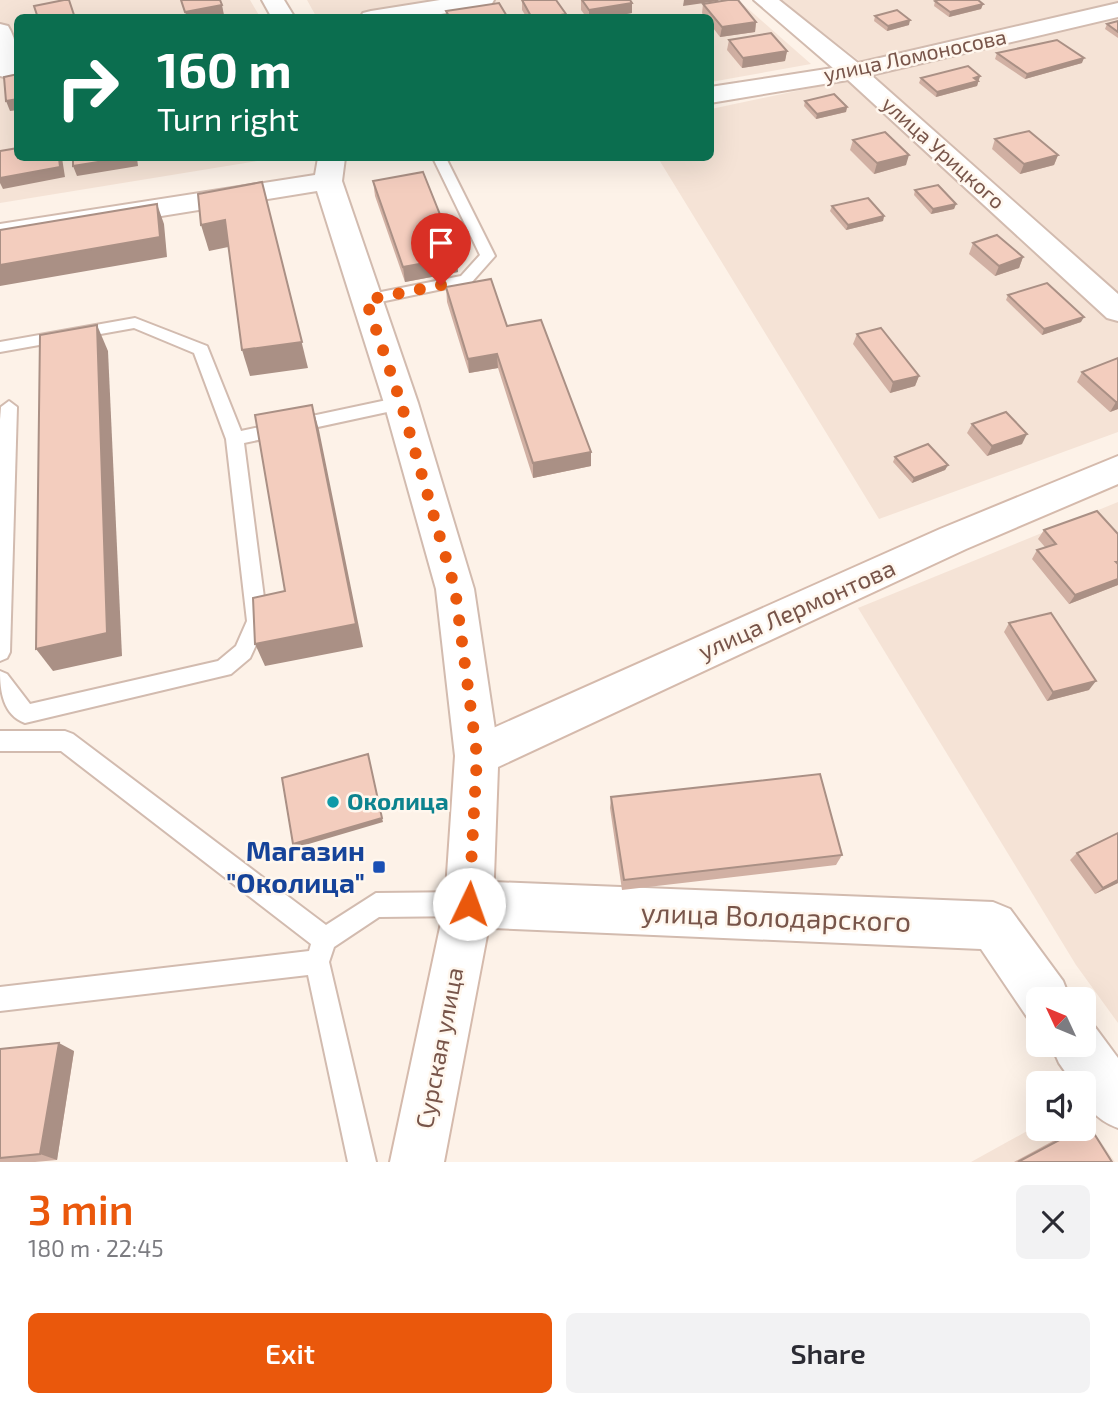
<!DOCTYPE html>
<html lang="en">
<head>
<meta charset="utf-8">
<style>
  :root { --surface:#fff; --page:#f2f2f3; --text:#2b2b33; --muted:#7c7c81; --accent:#ea580c }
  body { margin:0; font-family:"Exo 2",sans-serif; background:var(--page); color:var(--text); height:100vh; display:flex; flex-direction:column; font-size:26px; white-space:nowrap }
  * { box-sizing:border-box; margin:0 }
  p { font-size:23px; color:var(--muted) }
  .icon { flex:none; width:38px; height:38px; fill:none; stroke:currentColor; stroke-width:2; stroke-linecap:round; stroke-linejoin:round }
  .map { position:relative; height:1162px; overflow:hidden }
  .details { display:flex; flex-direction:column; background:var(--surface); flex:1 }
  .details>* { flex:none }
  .banner { position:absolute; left:14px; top:14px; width:700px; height:147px; border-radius:10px; box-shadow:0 7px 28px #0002; background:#0b6e4f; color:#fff; overflow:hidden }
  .needle { width:46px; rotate:314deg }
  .fabs { position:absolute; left:1026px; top:987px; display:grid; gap:14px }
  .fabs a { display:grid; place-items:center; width:70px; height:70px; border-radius:10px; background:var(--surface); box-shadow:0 7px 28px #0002; font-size:35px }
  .pin { position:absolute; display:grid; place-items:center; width:60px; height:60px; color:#fff; margin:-72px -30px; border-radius:50% 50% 50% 0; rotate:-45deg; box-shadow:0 0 7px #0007 }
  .pin .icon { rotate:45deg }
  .me { position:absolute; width:77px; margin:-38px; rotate:3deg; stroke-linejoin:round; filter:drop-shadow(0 0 5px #0008) }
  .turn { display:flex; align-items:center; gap:24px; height:147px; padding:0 28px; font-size:32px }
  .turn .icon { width:91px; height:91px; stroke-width:2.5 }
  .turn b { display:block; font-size:49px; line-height:60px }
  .round { display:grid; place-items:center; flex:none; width:74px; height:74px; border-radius:10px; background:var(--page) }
  .summary { display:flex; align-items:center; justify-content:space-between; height:119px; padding:0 28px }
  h1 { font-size:42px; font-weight:600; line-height:52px; color:var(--accent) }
  .primary-button { display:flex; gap:14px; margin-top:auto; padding:14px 28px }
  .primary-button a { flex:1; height:80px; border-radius:10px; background:var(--accent); color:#fff; font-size:28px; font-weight:600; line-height:80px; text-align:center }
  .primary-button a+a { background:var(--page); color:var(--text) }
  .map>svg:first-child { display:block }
</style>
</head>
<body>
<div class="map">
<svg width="1118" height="1162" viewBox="0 0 1118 1162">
  <rect width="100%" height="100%" fill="#fdf2e8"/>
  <g fill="#f5e3d6">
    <path d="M0 0H250L260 17 18 18V158H276L0 203Z"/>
    <path d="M307 0H738L811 64 711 82 710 18H317Z"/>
    <path d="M781 0H1118V432L879 519 658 158H710L711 109 876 74Z"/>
    <path d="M1118 502V1023L1076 965 858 608Z"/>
    <path d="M1083 1116 1115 1162H971L1038 1125V1129H1083Z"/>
  </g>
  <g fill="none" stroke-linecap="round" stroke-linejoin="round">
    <g stroke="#d2bbaf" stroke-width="4">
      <g id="lane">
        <path d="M433 158H446L495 256 471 283 366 305 361 304 358 300 361 296 461 276 480 255Z"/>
        <path d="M135 318 207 346 241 431 401 397 409 403 401 409 244 443 267 621 250 658 231 674 25 723C3 715 0 691 0 671L7 674 30 704 218 661 236 646 247 621 226 439 194 353 134 328 0 352V342Z"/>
        <path d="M9 401 17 407 10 652 7 658 0 661V420L1 407Z"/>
        <path d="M0 731H65L73 734 326 925 376 893 469 892 477 896 481 904 477 912 469 916 379 917 334 947 329 962 376 1162H348L308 975 0 1011V987L309 951 311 944 61 751H0Z"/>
      </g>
    </g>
    <g stroke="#d2bbaf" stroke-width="4">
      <g id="street">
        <path d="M262 0H284L295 18H272Z"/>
        <path d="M440 0H494L491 5 483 7 417 18H360L363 13 371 11Z"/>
        <path d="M754 0H779L858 63 1118 3V17L871 75 1118 294V321L1107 318 848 80 710 103V87L833 68Z"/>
        <path d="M0 24 8 26C17 40 18 59 18 75L8 78 0 76Z"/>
        <path d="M318 158H345L342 181 418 403 474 589 499 756 492 770 477 776 462 770 455 756 436 589 384 403 317 191 0 242V224L315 175Z"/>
        <path d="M469 881 993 902 1010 909 1063 981 1070 999H1038V1021L1027 1017 981 949 469 927 452 921 445 904 452 887Z"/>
        <path d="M1083 1022 1095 1027 1118 1058V1128C1097 1120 1083 1107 1083 1083H1073L1059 1063 1051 1045H1083Z"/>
      </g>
    </g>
    <g stroke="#d5baac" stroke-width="4">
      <path id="secondary" d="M1118 456V484L966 549 498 767 493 904 444 1162H390L445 904 455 756 462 742 940 529Z"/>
    </g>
    <use href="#lane" fill="#fff" fill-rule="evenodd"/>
    <use href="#street" fill="#fff" fill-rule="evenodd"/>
    <use href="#secondary" fill="#fff" fill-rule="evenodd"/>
  </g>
  <g fill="#d1b0a3">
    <path d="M522 0 566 18H527L522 10Z"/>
    <path d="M581 0 632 13 605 18H587L581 10Z"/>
    <path d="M935 1 983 4 981 9 949 17 934 6Z"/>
    <path d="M703 4 756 22 755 32 720 37 710 24V18H705L702 13Z"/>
    <path d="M875 16 909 25 887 31 874 21Z"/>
    <path d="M1118 21V38L1105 29 1107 24Z"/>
    <path d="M729 40 787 51 785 61 742 68 727 50Z"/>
    <path d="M997 53 1082 63 1025 79 995 59Z"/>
    <path d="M980 76 977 86 936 97 919 83 921 78Z"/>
    <path d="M805 101 847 107 846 112 816 119 804 106Z"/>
    <path d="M995 139 1058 155 1054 165 1020 174 992 149Z"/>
    <path d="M853 140 906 165 874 174 850 150Z"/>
    <path d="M373 181 458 272 405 282 375 196Z"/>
    <path d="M915 190 956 204 954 209 931 214 914 195Z"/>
    <path d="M832 206 884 216 883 221 846 230 830 211Z"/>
    <path d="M973 243 1023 257 1019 268 995 276 969 254Z"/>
    <path d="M446 287 591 452V466L533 478 498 368 469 373 447 302Z"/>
    <path d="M1008 295 1081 322 1042 335 1006 300Z"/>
    <path d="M857 334 919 376 915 386 890 393 853 344Z"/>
    <path d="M1118 358V409L1110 412 1077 382 1082 372Z"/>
    <path d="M972 424 1022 444 987 456 967 433Z"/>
    <path d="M895 457 948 465 945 470 912 483 893 462Z"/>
    <path d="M1044 530 1118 534V585L1069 604 1032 559 1037 550 1045 547 1038 539Z"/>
    <path d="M1009 623 1089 690 1047 701 1004 632Z"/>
    <path d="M611 797 842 855 836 865 622 890 610 808Z"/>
    <path d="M1077 853 1118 883 1095 894 1070 860Z"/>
    <path d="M0 1049 74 1051 57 1160 35 1162H0Z"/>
    <path d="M1088 1124 1112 1162H1014L1075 1129H1083V1126Z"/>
  </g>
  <g fill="#aa9085">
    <path d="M684 0H719L718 1 683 6Z"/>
    <path d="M632 3V13L605 18H589V10Z"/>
    <path d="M983 4 981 9 949 17 950 12Z"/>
    <path d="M222 5 224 15 211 18H187L185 12Z"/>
    <path d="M566 14V18H545Z"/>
    <path d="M910 20 909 25 887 31 888 26Z"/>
    <path d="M756 22 755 32 720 37 722 27Z"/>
    <path d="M787 51 785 61 742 68 743 58Z"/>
    <path d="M1084 58 1082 63 1025 79 1027 74Z"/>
    <path d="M980 76 977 86 936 97 937 92Z"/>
    <path d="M18 99V110L10 111 6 101Z"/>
    <path d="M847 107 846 112 816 119 817 114Z"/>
    <path d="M909 155 906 165 874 174 877 163Z"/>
    <path d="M1058 155 1054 165 1020 174 1024 164Z"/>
    <path d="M59 158H62L65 177 3 189 0 183V178Z"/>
    <path d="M123 158H137L138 166 77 176 73 166Z"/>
    <path d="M262 182 308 368 250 376 242 350Z"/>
    <path d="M157 204 164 224 167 257 0 286V265Z"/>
    <path d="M956 204 954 209 931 214 933 209Z"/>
    <path d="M884 216 883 221 846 230 848 225Z"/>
    <path d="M225 220 233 246 209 251 201 225Z"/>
    <path d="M457 257 458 272 405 282 403 267Z"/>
    <path d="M1023 257 1019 268 995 276 999 266Z"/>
    <path d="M1084 317 1081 322 1042 335 1044 329Z"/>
    <path d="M97 325 108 351 122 656 53 671 36 649Z"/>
    <path d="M497 354 498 368 469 373 468 359Z"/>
    <path d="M919 376 915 386 890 393 893 382Z"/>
    <path d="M1116 402H1118V409L1110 412Z"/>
    <path d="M312 405 319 430 363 647 265 666 255 644 356 624Z"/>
    <path d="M1027 434 1022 444 987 456 992 446Z"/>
    <path d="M591 452V466L533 478V463Z"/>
    <path d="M948 465 945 470 912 483 914 478Z"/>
    <path d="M1118 579V585L1069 604 1075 595Z"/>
    <path d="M1096 681 1089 690 1047 701 1053 692Z"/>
    <path d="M369 759 383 822 295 848 293 844Z"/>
    <path d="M1118 880V883L1095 894 1103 888Z"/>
    <path d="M59 1043 74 1051 57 1160 40 1154Z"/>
  </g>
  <g fill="#f3cdbe" stroke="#aa9085" stroke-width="2">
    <path d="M64 0H69L75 18H38L34 6Z"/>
    <path d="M181 0H220L222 5 185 12Z"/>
    <path d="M522 0H556L566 14 545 18H532Z"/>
    <path d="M582 0H630L632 3 589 10Z"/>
    <path d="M728 0H738L756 22 722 27 703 4Z"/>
    <path d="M938 0H978L983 4 950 12 935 1Z"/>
    <path d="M499 3 508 18H450L446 11Z"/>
    <path d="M897 10 910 20 888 26 875 16Z"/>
    <path d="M1118 21V32L1107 24Z"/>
    <path d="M771 33 787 51 743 58 729 40Z"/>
    <path d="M1057 40 1084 58 1027 74 997 53Z"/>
    <path d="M968 66 980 76 974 78 978 81 937 92 921 78Z"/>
    <path d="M18 74V99L6 101 4 77Z"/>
    <path d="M834 94 847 107 817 114 805 101Z"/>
    <path d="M1029 131 1058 155 1024 164 995 139Z"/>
    <path d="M885 132 909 155 877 163 853 140Z"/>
    <path d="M18 148V158H59L60 167 0 178V151Z"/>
    <path d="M73 158H123L73 166Z"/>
    <path d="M423 172 457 257 403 267 373 181Z"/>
    <path d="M262 182 302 342 242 350 225 220 201 225 198 194Z"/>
    <path d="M938 185 956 204 933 209 915 190Z"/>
    <path d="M868 198 884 216 848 225 832 206Z"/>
    <path d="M157 204 160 237 0 265V230Z"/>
    <path d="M997 235 1023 257 999 266 973 243Z"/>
    <path d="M491 279 507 326 541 320 591 452 533 463 497 354 468 359 446 287Z"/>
    <path d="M1047 283 1084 317 1044 329 1008 295Z"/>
    <path d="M97 325 107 633 36 649 40 335Z"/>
    <path d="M881 328 919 376 893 382 857 334Z"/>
    <path d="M1118 358V402H1116L1082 372Z"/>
    <path d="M312 405 356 624 255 644 253 598 285 591 255 415Z"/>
    <path d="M1006 412 1027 434 992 446 972 424Z"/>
    <path d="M928 444 948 465 914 478 895 457Z"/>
    <path d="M1097 511 1118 534V562H1116L1118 564V579L1075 595 1037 550 1056 544 1044 530Z"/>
    <path d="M1051 613 1096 681 1053 692 1009 623Z"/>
    <path d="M368 754 382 818 293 844 282 778Z"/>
    <path d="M820 774 842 855 624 880 611 797Z"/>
    <path d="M1118 833V880L1103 888 1077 853Z"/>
    <path d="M59 1043 40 1154 0 1158V1049Z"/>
    <path d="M1088 1124 1112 1162H1018L1080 1129H1083V1127Z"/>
  </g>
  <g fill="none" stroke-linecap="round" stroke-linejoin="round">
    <path stroke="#ea580c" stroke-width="12" stroke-dasharray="0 21.6" d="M441 285 366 300 401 403 455 589 477 756 469 904"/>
  </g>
  <circle fill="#0f9aa8" stroke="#fff7ee" stroke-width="2.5" cx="333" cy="802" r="7"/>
  <rect fill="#1a4fb4" stroke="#fff7ee" stroke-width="2.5" x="372" y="860" width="14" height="14" rx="3.5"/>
  <g text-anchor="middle" stroke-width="5" stroke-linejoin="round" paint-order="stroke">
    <g font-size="21" fill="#78554a" stroke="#fff7ee">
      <text transform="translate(915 56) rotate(-12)" y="7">улица Ломоносова</text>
      <text transform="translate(943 153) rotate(42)" y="7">улица Урицкого</text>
    </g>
    <g font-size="24" fill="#78554a" stroke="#fff7ee">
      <text transform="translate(797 610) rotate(-24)" y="8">улица Лермонтова</text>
      <text transform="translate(440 1048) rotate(-79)" y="8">Сурская улица</text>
    </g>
    <g font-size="24" font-weight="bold" fill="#0d838f" stroke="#fff7ee" text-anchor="start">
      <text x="347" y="810">Околица</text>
    </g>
    <g font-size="28" font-weight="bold" fill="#164399" stroke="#fff7ee" text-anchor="end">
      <text x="365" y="861">Магазин<tspan x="365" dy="32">"Околица"</tspan></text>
    </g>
    <g font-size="28" fill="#78554a" stroke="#fff7ee">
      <text transform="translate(776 917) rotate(2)" y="10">улица Володарского</text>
    </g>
  </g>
</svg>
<div class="fabs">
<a><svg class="needle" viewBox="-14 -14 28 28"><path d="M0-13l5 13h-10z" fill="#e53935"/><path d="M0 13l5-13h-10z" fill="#7c7c81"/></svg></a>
<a><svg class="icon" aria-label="sound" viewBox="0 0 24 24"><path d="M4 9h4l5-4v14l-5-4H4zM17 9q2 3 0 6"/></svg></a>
</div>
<div class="pin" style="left:441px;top:285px;background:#d93025"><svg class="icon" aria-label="arrive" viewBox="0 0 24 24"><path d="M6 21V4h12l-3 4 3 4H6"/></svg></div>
<svg class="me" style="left:469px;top:904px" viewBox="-20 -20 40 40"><circle r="19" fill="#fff"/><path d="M0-13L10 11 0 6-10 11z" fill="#ea580c"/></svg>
<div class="banner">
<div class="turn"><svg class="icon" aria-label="right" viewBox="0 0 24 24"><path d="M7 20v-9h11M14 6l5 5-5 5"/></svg><div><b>160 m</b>Turn right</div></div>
</div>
</div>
<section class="details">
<div class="summary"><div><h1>3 min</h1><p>180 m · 22:45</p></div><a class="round"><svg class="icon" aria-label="close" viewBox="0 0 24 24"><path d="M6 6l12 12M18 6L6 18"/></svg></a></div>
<div class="primary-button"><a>Exit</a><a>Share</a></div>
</section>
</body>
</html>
